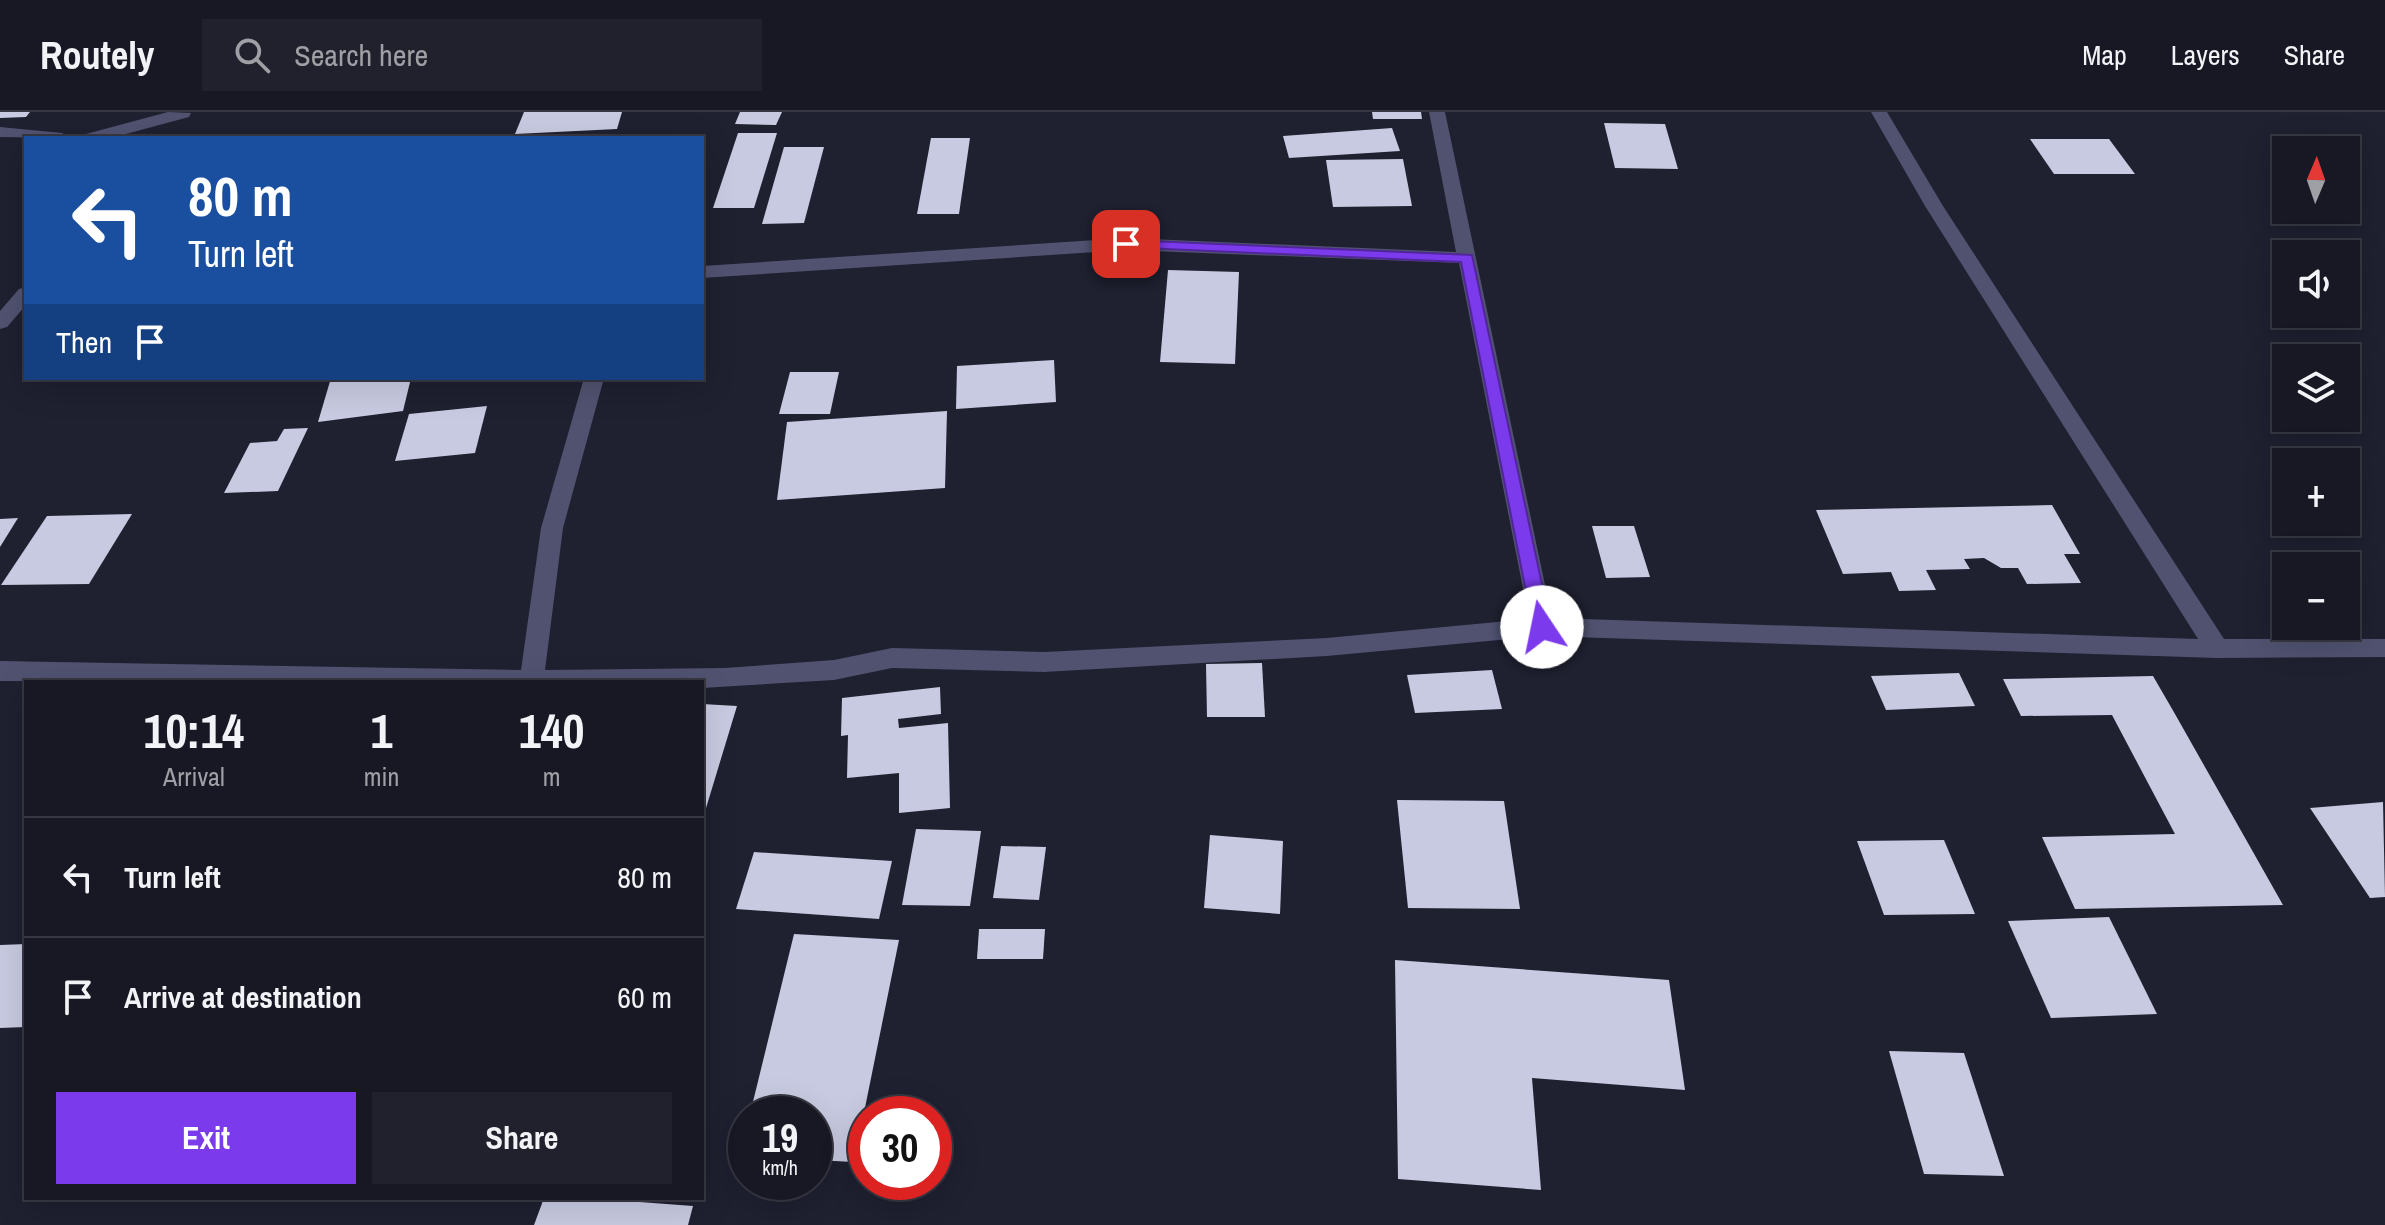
<!DOCTYPE html>
<html lang="en">
<head>
<meta charset="utf-8">
<style>
  :root { --surface:#171824; --page:#20212c; --text:#f1f3f6; --muted:#9ea0a6; --line:#363741; --accent:#7c3aed }
  body { margin:0; font-family:"Archivo Narrow",sans-serif; background:var(--page); color:var(--text); height:100vh; display:flex; flex-direction:column; font-size:30px; white-space:nowrap }
  * { box-sizing:border-box; margin:0 }
  p { font-size:26px; color:var(--muted) }
  .icon { flex:none; width:44px; height:44px; fill:none; stroke:currentColor; stroke-width:2; stroke-linecap:round; stroke-linejoin:round }
  .map { position:relative; flex:1; overflow:hidden }
  .drawer { position:absolute; left:24px; top:568px; width:680px; height:520px; display:flex; flex-direction:column; background:var(--surface); border-radius:0px; box-shadow:0 8px 32px #0002,0 0 0 2px var(--line) }
  .drawer>* { flex:none }
  .banner { position:absolute; left:24px; top:24px; width:680px; height:244px; border-radius:0px; box-shadow:0 8px 32px #0002,0 0 0 2px var(--line); background:#1a4fa0; color:#fff; overflow:hidden }
  .needle { width:52px; rotate:2deg }
  .controls { position:absolute; left:2272px; top:24px; display:grid; gap:16px }
  .controls a { display:grid; place-items:center; width:88px; height:88px; border-radius:0px; background:var(--surface); box-shadow:0 8px 32px #0002,0 0 0 2px var(--line); font-size:40px }
  .speed { position:absolute; left:728px; top:984px; display:flex; gap:16px; font-size:40px; font-weight:700; text-align:center }
  .speed>* { display:grid; place-content:center; width:104px; height:104px; border-radius:50%; background:var(--surface); box-shadow:0 8px 32px #0002,0 0 0 2px var(--line); line-height:1 }
  .speed small { font-size:20px; font-weight:400 }
  .speed .limit { border:12px solid #d22; background:#fff; color:#111 }
  .pin { position:absolute; display:grid; place-items:center; width:68px; height:68px; color:#fff; margin:-34px; border-radius:16px; box-shadow:0 4px 12px #0006 }
  .me { position:absolute; width:88px; margin:-44px; rotate:349deg; stroke-linejoin:round; filter:drop-shadow(0 0 6px #0008) }
  .turn { display:flex; align-items:center; gap:28px; height:168px; padding:0 32px; font-size:36px }
  .turn .icon { width:104px; height:104px; stroke-width:2.5 }
  .turn b { display:block; font-size:56px; line-height:68px }
  .then { display:flex; align-items:center; height:76px; padding:0 32px; background:#0003; gap:16px; font-size:30px }
  .eta { display:flex; justify-content:space-evenly; align-items:center; height:136px; text-align:center }
  .eta b { font-size:48px; font-weight:800; line-height:56px }
  .primary-button { display:flex; gap:16px; margin-top:auto; padding:16px 32px }
  .primary-button a { flex:1; height:92px; border-radius:0px; background:var(--accent); color:#fff; font-size:32px; font-weight:800; line-height:92px; text-align:center }
  .primary-button a+a { background:var(--page); color:var(--text) }
  ul { padding:0; list-style:none }
  li { display:flex; align-items:center; gap:24px; height:120px; padding:0 32px; border-top:2px solid var(--line) }
  li div { flex:1 }
  li b { display:block; font-size:30px }
  li em { font-style:normal }
  header { display:flex; align-items:center; gap:48px; box-sizing:border-box; height:112px; padding:0 40px; background:var(--surface); border-bottom:2px solid var(--line) }
  header strong { font-size:38px }
  nav { display:flex; gap:44px; margin-inline-start:auto; font-size:28px }
  .search { width:560px; height:72px; background:var(--page); display:flex; align-items:center; gap:20px; box-sizing:border-box; padding:0 28px; border-radius:0px; color:var(--muted); font-size:30px }
  .map>svg:first-child { display:block }
</style>
</head>
<body>
<header>
<strong>Routely</strong>
<div class="search"><svg class="icon" aria-label="search" viewBox="0 0 24 24"><circle cx="10" cy="10" r="6"/><path d="M15 15l6 6"/></svg>Search here</div>
<nav><a>Map</a><a>Layers</a><a>Share</a></nav>
</header>
<div class="map">
<svg width="2385" height="1113" viewBox="0 0 2385 1113">
  <rect width="100%" height="100%" fill="#1f2030"/>
  <g fill="#c8cae1">
    <path d="M0 0H30L26 5 0 6Z"/>
    <path d="M524 0H622L617 17 515 22Z"/>
    <path d="M740 0H782L776 13 735 12Z"/>
    <path d="M1372 0H1421L1422 7H1373Z"/>
    <path d="M1604 11 1665 12 1678 57 1615 56Z"/>
    <path d="M1392 16 1400 39 1289 46 1283 24Z"/>
    <path d="M738 21H777L754 96H713Z"/>
    <path d="M931 26H970L959 102H917Z"/>
    <path d="M2030 27H2109L2135 62H2054Z"/>
    <path d="M784 35H824L804 111 762 112Z"/>
    <path d="M1403 47 1412 94 1333 95 1326 48Z"/>
    <path d="M1168 158 1239 160 1235 252 1160 250Z"/>
    <path d="M1054 248 1056 290 956 297 957 254Z"/>
    <path d="M790 260H839L830 302H779Z"/>
    <path d="M331 266H411L403 299 318 310Z"/>
    <path d="M487 294 475 341 395 349 409 302Z"/>
    <path d="M947 299 945 376 777 388 787 310Z"/>
    <path d="M308 316 278 379 224 381 250 331 277 329 284 317Z"/>
    <path d="M2052 393 2080 442H2064L2081 471 2027 472 2018 456H2001L1984 446 1964 447 1970 457 1926 458 1936 478 1899 479 1891 460 1843 462 1816 398Z"/>
    <path d="M132 402 89 472 1 473 47 404Z"/>
    <path d="M18 406 0 435V407Z"/>
    <path d="M1592 414H1634L1650 465 1606 466Z"/>
    <path d="M1262 551 1265 605H1207L1206 552Z"/>
    <path d="M1492 558 1502 597 1415 601 1407 563Z"/>
    <path d="M1959 561 1975 594 1886 598 1871 564Z"/>
    <path d="M2153 564 2175 602 2283 793 2075 797 2042 725 2175 722 2112 603 2021 604 2003 567Z"/>
    <path d="M940 575 941 602 898 607 899 616 948 611 950 696 899 701V661L847 666 848 623 841 624 842 586Z"/>
    <path d="M702 592 737 594 703 706H702Z"/>
    <path d="M1397 688 1504 689 1520 797 1408 796Z"/>
    <path d="M2383 690 2385 785 2370 786 2310 696Z"/>
    <path d="M916 717 981 719 970 794 902 793Z"/>
    <path d="M1210 723 1283 729 1280 802 1204 796Z"/>
    <path d="M1944 728 1975 802 1884 803 1857 729Z"/>
    <path d="M1001 734 1046 735 1039 788 993 786Z"/>
    <path d="M754 740 892 749 879 807 736 797Z"/>
    <path d="M2109 805 2157 902 2051 906 2008 809Z"/>
    <path d="M979 817H1045L1043 847H977Z"/>
    <path d="M794 822 899 828 854 1050 814 1048V1002H750Z"/>
    <path d="M26 832V915L0 916V833Z"/>
    <path d="M1395 848 1669 868 1685 978 1532 966 1541 1078 1398 1067Z"/>
    <path d="M1889 939 1964 941 2004 1064 1924 1062Z"/>
    <path d="M544 1086H586L693 1094 688 1113H534Z"/>
  </g>
  <g fill="none" stroke-linecap="round" stroke-linejoin="round">
    <g fill="#505270" fill-rule="evenodd">
      <path d="M168 0 191 1 189 5 111 26H84L86 22Z"/>
      <path d="M1429 0H1445L1552 506 2198 527 1925 94 1871 0H1887L1943 94 2224 527H2385V545L2217 546 1542 524 1327 544 1044 560 892 556 834 568 702 576V570L0 569V549L521 558 541 416 584 266H604L563 416 545 558 725 556 834 548 892 536 1044 540 1327 526 1529 507 1459 151 1126 138 702 166V154L1126 126 1456 140Z"/>
      <path d="M0 15 62 21 70 26 0 25Z"/>
      <path d="M26 175V193L7 215 0 217V199L19 177Z"/>
    </g>
  </g>
  <path fill="#7c3aed" stroke="#51269a" stroke-width="2" d="M1126 128 1472 143 1551 515 1548 520 1542 522 1533 515 1461 150 1121 135 1119 132Z"/>
</svg>
<div class="controls">
<a><svg class="needle" viewBox="-14 -14 28 28"><path d="M0-13l5 13h-10z" fill="#e53935"/><path d="M0 13l5-13h-10z" fill="#9ea0a6"/></svg></a>
<a><svg class="icon" aria-label="sound" viewBox="0 0 24 24"><path d="M4 9h4l5-4v14l-5-4H4zM17 9q2 3 0 6"/></svg></a>
<a><svg class="icon" aria-label="layers" viewBox="0 0 24 24"><path d="M12 4l9 5-9 5-9-5zM3 14l9 5 9-5"/></svg></a>
<a>+</a>
<a>−</a>
</div>
<div class="speed"><div>19<small>km/h</small></div><div class="limit">30</div></div>
<div class="pin" style="left:1126px;top:132px;background:#d93025"><svg class="icon" aria-label="arrive" viewBox="0 0 24 24"><path d="M6 21V4h12l-3 4 3 4H6"/></svg></div>
<svg class="me" style="left:1542px;top:515px" viewBox="-20 -20 40 40"><circle r="19" fill="#fff"/><path d="M0-13L10 11 0 6-10 11z" fill="#7c3aed"/></svg>
<div class="banner">
<div class="turn"><svg class="icon" aria-label="left" viewBox="0 0 24 24"><path d="M17 20v-9H6M10 6l-5 5 5 5"/></svg><div><b>80 m</b>Turn left</div></div>
<div class="then">Then<svg class="icon" aria-label="arrive" viewBox="0 0 24 24"><path d="M6 21V4h12l-3 4 3 4H6"/></svg></div>
</div>
<section class="drawer">
<div class="eta">
<div><b>10:14</b><p>Arrival</p></div>
<div><b>1</b><p>min</p></div>
<div><b>140</b><p>m</p></div>
</div>
<ul>
<li><svg class="icon" aria-label="left" viewBox="0 0 24 24"><path d="M17 20v-9H6M10 6l-5 5 5 5"/></svg><div><b>Turn left</b></div><em>80 m</em></li>
<li><svg class="icon" aria-label="arrive" viewBox="0 0 24 24"><path d="M6 21V4h12l-3 4 3 4H6"/></svg><div><b>Arrive at destination</b></div><em>60 m</em></li>
</ul>
<div class="primary-button"><a>Exit</a><a>Share</a></div>
</section>
</div>
</body>
</html>
